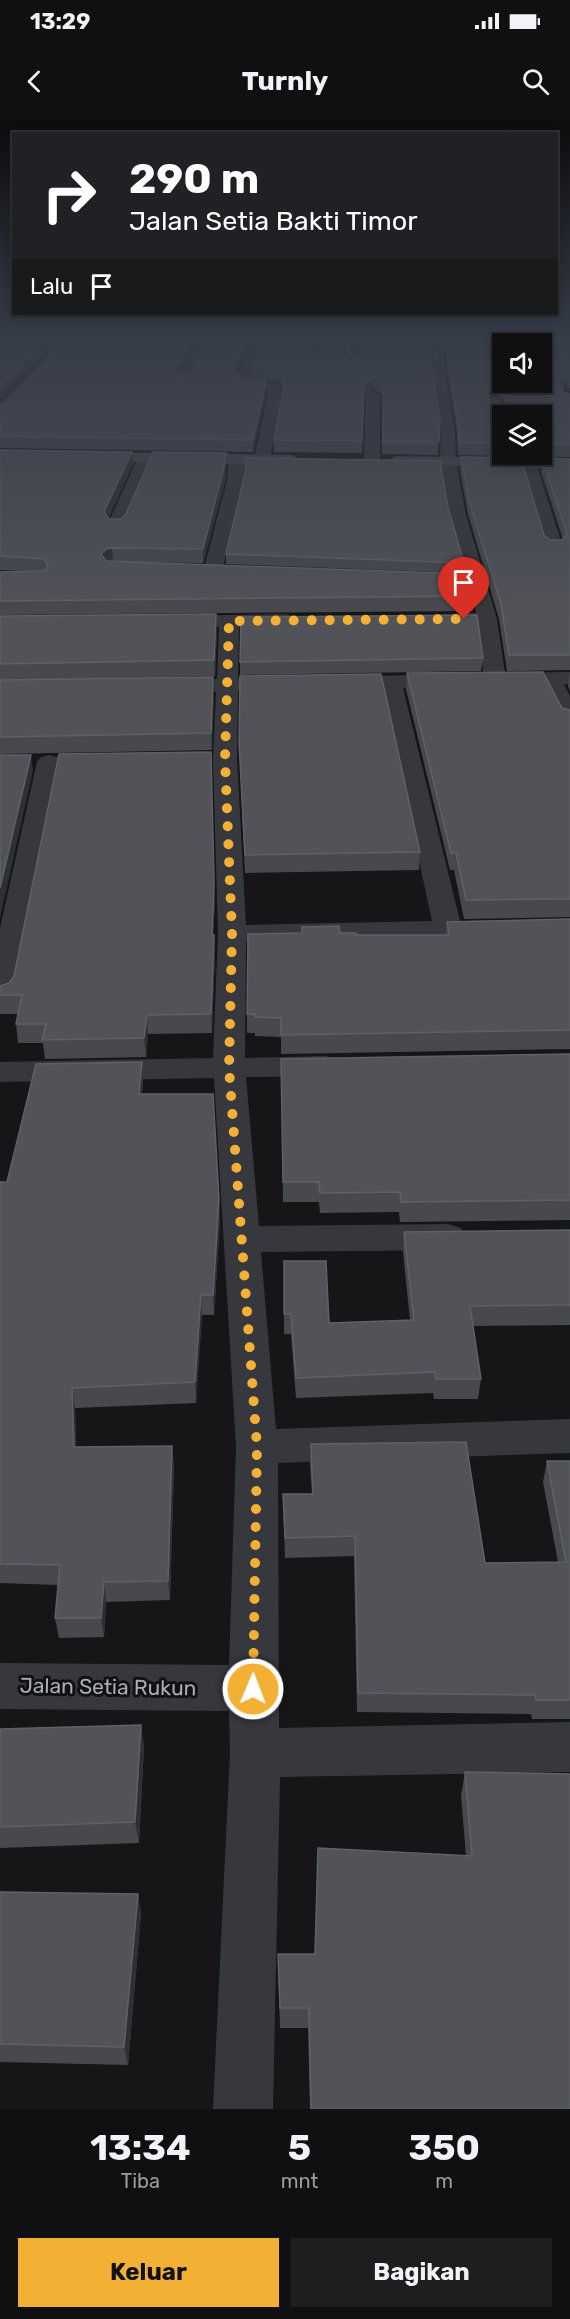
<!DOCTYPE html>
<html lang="id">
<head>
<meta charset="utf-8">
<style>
  :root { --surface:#101012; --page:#1e1e20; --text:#f1f3f6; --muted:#9c9d9f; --line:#303032; --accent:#f2b134 }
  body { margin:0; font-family:Rubik,sans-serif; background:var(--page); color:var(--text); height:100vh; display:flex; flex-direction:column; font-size:22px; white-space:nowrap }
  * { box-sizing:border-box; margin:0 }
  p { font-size:20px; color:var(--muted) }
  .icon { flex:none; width:33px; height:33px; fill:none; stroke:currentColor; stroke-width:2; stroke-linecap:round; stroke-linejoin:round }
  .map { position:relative; height:1989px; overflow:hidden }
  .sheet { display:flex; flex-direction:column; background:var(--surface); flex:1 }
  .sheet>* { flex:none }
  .guide { position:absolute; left:12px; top:12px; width:546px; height:183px; border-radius:0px; box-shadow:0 3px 9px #0003,0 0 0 2px var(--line); background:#202124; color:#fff; overflow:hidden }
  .buttons { position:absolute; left:492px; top:213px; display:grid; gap:12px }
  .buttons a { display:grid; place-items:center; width:60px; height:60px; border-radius:0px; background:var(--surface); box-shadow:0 3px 9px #0003,0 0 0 2px var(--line); font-size:30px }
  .pin { position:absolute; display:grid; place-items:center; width:51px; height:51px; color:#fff; margin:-62px -26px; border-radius:50% 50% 50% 0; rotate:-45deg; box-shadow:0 0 6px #0007 }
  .pin .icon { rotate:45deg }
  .me { position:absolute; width:66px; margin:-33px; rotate:1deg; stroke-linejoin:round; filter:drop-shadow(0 0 4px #0008) }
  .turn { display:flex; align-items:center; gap:21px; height:126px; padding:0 18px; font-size:27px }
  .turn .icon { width:78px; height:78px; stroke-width:2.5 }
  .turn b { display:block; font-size:42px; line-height:51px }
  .then { display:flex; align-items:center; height:57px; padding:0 18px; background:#0003; gap:12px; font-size:22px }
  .eta { display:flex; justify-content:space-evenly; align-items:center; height:102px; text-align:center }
  .eta b { font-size:36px; font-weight:700; line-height:42px }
  .cta { display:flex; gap:12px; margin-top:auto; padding:12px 18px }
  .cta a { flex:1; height:69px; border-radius:0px; background:var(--accent); color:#111; font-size:24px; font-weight:700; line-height:69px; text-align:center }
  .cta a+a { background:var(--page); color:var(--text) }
  .status { display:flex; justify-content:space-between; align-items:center; height:42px; padding:0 30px; background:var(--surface); direction:ltr }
  .status svg { height:16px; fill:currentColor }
  header { display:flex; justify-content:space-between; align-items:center; height:78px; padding:0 18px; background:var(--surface); font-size:27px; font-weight:700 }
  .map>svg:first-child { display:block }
</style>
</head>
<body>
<div class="status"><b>13:29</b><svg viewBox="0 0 49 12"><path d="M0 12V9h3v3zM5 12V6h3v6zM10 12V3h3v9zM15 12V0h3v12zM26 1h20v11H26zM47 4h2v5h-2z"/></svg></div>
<header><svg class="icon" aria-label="back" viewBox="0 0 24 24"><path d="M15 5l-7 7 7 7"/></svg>Turnly<svg class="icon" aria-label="search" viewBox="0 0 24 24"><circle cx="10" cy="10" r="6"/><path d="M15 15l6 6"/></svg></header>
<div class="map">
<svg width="570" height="1989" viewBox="0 0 570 1989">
  <rect width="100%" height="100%" fill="#161618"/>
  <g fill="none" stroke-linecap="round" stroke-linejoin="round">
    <g fill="#37383d" fill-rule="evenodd">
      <path d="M199 217H211L190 262 183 266 178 265 176 262Z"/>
      <path d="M252 217H264L250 260 279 264 283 270 270 339 262 344 254 339 269 270 242 267 235 263Z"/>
      <path d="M316 217H328L323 239 317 243 311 239Z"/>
      <path d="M347 217H359L357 247 351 251 345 247Z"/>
      <path d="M432 217H444L445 250 455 312 456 342 466 395 497 499 505 553 570 552V564H564L570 576V605L562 603 559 598 543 565 488 563 484 559 478 505H434L427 503 424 499 427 495 476 493 450 395 440 342 441 312 433 250Z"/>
      <path d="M493 217H505L507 224H502V230L498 229Z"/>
      <path d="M373 271 380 275V341L372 346 364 341 366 275Z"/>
      <path d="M495 276 502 280 505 296H502V316L495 312 488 280Z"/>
      <path d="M146 333 154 338 125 406 122 410H110L107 406 138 338Z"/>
      <path d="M237 334 245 339 243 361 222 451 219 455 213 456 167 454 164 450 167 446 205 445 227 361 229 339Z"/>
      <path d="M528 338 536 343 563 428 560 432H548L545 428 520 343Z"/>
      <path d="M286 494 293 496 296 500 293 504 239 507 238 558 291 559 294 564 291 569 238 571 237 639 246 805 432 801 382 568H330L327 563 330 558 338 557 451 554 458 556 462 560 458 564 403 568 460 801 570 799V815L246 822 245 938 325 936 336 939 341 946 336 953 325 956 246 957 259 1106 448 1104 461 1108 466 1117 461 1126 448 1130 261 1132 276 1309 570 1299V1333L278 1343 279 1608 570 1602V1652L280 1657 273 1989H213L230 1633 229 1591 0 1589V1543L229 1545 236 1327 214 958 0 962V942L213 938 218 814 213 639 216 572 162 571 159 566 162 561 170 560 217 559 219 507 173 508 166 506 163 502 166 498 173 496Z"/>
      <path d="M49 635 57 637 61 642 15 874 11 880 0 883V808L37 642 41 637Z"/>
    </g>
    <path fill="#37383d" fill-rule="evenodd" d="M64 217H76L5 294 0 295V283Z"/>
    <g fill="#45474d" fill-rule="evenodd">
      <path d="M0 330 292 335 300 340 292 345 0 340Z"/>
      <path d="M395 336 570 339V349L390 344 387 341Z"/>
    </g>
  </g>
  <g fill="#47494d" fill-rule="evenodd">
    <path d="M69 217H197L177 256 182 257 192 252 207 217H250L236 254 242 258 266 261V272L253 332 0 328V285L5 284Z"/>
    <path d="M263 217H314L311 230 318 234 345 217 343 237 350 242 431 240 440 300 438 335 382 334V275L374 269 364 275 362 333 274 332V320L284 268 279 262 253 258V247Z"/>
    <path d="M446 217H497L498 221H504L570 217V268L566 267 563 269 564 273 570 274V337L458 335 457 312 447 250ZM494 274 504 280 506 286 542 296V334H502V306L494 301 489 278Z"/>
    <path d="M0 330 133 344 108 398 109 399H121L226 333V346L225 361 203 443 134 442 474 476 473 491 0 495V452L24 451 0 450Z"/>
    <path d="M461 337 550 420H562L563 419 541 351 542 338 570 339V571L568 566 570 550 507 551 499 499 468 394 460 350Z"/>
    <path d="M245 353 448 387 464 443 463 453 226 444V434Z"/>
    <path d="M216 494 217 509 215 556 0 560V496Z"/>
    <path d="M483 538 481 551 240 555V542Z"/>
    <path d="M407 553 570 590V797L464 799 454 750H450L406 569Z"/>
    <path d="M213 557 214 573 212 630 0 634V560Z"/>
    <path d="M239 622 420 732 419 750 245 753Z"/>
    <path d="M215 781 213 815H214L215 833 212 913 148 914 146 937 45 939 43 923H18L16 904 18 894H0V866L9 863Z"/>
    <path d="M570 799V929L281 934V917L255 916V913H247V894L340 813 356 815H446L447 802Z"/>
    <path d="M570 934V1100L400 1102 399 1092 320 1093 319 1082H283L281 939Z"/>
    <path d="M142 942 143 962 142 974 220 1099 214 1195H202L196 1283 75 1288 76 1327 172 1326 174 1346 170 1480 106 1482 104 1517 59 1518 55 1498 58 1465 0 1463V1062H7Z"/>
    <path d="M570 1110V1205L473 1206 481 1259 478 1279H434L433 1273 296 1278 291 1214H284V1141L329 1203 410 1200 403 1132 404 1112Z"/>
    <path d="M311 1324 485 1443 558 1442 543 1362 547 1341H570V1599H532L531 1594 357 1592 354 1436 285 1438 283 1374H312L310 1344Z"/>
    <path d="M141 1605 144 1627 139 1723 0 1728V1609Z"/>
    <path d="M465 1652 570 1989H310L308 1908H280L278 1834H315L466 1736 461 1676Z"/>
    <path d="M0 1772 138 1774 141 1794 128 1945 0 1942Z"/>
  </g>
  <g fill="#2f3033">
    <path d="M50 217H61L0 280V267Z"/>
    <path d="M191 217H197L174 261V250Z"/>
    <path d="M246 217H250L233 262V251Z"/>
    <path d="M312 217H314L309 240V229Z"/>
    <path d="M567 256 566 267 558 272 559 261Z"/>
    <path d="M375 258 374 269 364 275V264Z"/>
    <path d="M266 261V272L253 332V320Z"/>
    <path d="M495 263 494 274 486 280 487 269Z"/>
    <path d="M132 332 133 344 105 405 104 392Z"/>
    <path d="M226 333V346L225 361 203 443V429Z"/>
    <path d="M112 428 113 442 107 443 101 434 106 429Z"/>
    <path d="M216 494 217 509 215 556 214 540Z"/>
    <path d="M213 557 214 573 212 630 211 613Z"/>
    <path d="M211 632 215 781 212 833V815Z"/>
    <path d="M31 635 33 651 0 798V768Z"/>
    <path d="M214 815 215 833 212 913 211 894Z"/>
    <path d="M147 895 148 914 146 937 144 918Z"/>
    <path d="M142 942 143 962 140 993 139 974Z"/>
    <path d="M219 1079 220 1099 214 1195 213 1175Z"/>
    <path d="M201 1175 202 1195 196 1283 195 1262Z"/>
    <path d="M72 1268 75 1288 77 1347 74 1327Z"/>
    <path d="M172 1326 174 1346 170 1480 168 1461Z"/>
    <path d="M104 1462 106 1482 104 1517 101 1498Z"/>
    <path d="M141 1605 144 1627 139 1723 135 1702Z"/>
    <path d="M138 1774 141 1794 128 1945 124 1927Z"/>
  </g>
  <g fill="#525359" stroke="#5f6168" stroke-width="1.5" fill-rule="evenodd">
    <path d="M0 217H50L0 267Z"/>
    <path d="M69 217H191L174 250 176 255 182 257 192 252 207 217H246L233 251 242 258 266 261 253 320 0 316V285L5 284Z"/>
    <path d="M263 217H312L309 229 318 234 325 229 328 217H344L343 236 350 242 360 236 361 217H431V240L440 300 439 322H383V264L375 258 364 264 362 321 274 320 285 259 279 251 253 247Z"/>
    <path d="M447 217H497L498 221H504L505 217H570V257L567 256 559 261 564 273 570 274V324H542V296H504L505 287 508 284 505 268 495 263 487 269 494 301 502 306V323H459L458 300 448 239ZM502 224H542V262H502Z"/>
    <path d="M0 330 132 332 104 392 109 399H121L126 394 153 332 226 333 224 348 203 429 112 428 106 429 101 434 106 441 468 454 474 476 0 481V452L44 451 48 446 44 439 0 436Z"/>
    <path d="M461 337 521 338 544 415 550 420H562L567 414 542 338 570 339V535H509L501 484 469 381Z"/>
    <path d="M246 338 440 341 448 387 464 443 226 434 245 353Z"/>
    <path d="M216 494 214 540 0 544V496Z"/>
    <path d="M477 495 483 538 240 542 241 497Z"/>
    <path d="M543 552 562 588 570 590V779L466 780 456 733H451L407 553Z"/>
    <path d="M381 554 420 732 245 735 239 622 240 556Z"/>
    <path d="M213 557 211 613 0 617V560Z"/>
    <path d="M211 632 214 763 212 815H214L211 894 147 895 144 918 42 920 46 904H16L22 875H0V866L9 863 14 856 59 634Z"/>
    <path d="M0 635H31L0 768Z"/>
    <path d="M570 799V910L281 915V898L255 897V894H247L248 814 302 813V807L339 806 340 813H356V815H449L447 802Z"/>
    <path d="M570 934V1080L401 1082 400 1072 320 1073 319 1062H283L281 939Z"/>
    <path d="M142 942 139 974H213L219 1079 213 1175H201L195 1262 72 1268 74 1327 172 1326 168 1461 104 1462 101 1498H55L60 1445 0 1444V1062H7L36 944Z"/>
    <path d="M570 1110V1185L470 1186 481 1259H436L435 1252 296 1258 291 1194H284V1141H326L329 1203 414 1200 404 1112Z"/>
    <path d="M466 1322 485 1443 566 1442 547 1341H570V1580H536L535 1575 358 1573 355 1416 285 1418 283 1374H313L311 1324Z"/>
    <path d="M141 1605 135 1702 0 1707V1609Z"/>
    <path d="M465 1652 570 1654V1989H311L309 1888H280L278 1834H315L318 1728 472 1736Z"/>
    <path d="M0 1772 138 1774 124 1927 0 1924Z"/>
  </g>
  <linearGradient id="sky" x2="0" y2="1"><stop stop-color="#0c0c0d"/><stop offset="0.44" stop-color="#363c48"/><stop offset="1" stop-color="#363c48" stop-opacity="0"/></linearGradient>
  <rect width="570" height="495" fill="url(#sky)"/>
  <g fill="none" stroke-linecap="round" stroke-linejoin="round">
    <path stroke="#f2b134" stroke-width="10" stroke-dasharray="0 18" d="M253 1569 257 1327 229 948 232 814 225 639 229 501 464 499"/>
  </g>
  <g text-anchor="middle" stroke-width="6" stroke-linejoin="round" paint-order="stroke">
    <g font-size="21" fill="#a8adb8" stroke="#111113">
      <text transform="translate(108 1567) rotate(1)" y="7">Jalan Setia Rukun</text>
    </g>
  </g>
</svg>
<div class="buttons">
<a><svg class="icon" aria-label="sound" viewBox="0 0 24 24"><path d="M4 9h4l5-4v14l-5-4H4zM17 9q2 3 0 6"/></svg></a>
<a><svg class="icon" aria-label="layers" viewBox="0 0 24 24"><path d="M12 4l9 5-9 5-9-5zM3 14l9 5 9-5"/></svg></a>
</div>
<div class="pin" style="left:464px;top:499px;background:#d93025"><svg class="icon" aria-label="arrive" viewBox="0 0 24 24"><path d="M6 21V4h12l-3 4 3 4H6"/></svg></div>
<svg class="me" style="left:253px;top:1569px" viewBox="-20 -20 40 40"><circle r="17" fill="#f2b134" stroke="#fff" stroke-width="3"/><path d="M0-11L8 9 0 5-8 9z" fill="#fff"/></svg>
<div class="guide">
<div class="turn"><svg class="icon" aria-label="right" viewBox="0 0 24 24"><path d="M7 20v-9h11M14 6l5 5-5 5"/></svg><div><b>290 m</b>Jalan Setia Bakti Timor</div></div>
<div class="then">Lalu<svg class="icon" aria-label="arrive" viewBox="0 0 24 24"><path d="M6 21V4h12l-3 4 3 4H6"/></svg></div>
</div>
</div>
<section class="sheet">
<div class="eta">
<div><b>13:34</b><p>Tiba</p></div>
<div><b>5</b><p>mnt</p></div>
<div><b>350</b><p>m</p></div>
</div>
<div class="cta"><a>Keluar</a><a>Bagikan</a></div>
</section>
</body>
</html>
